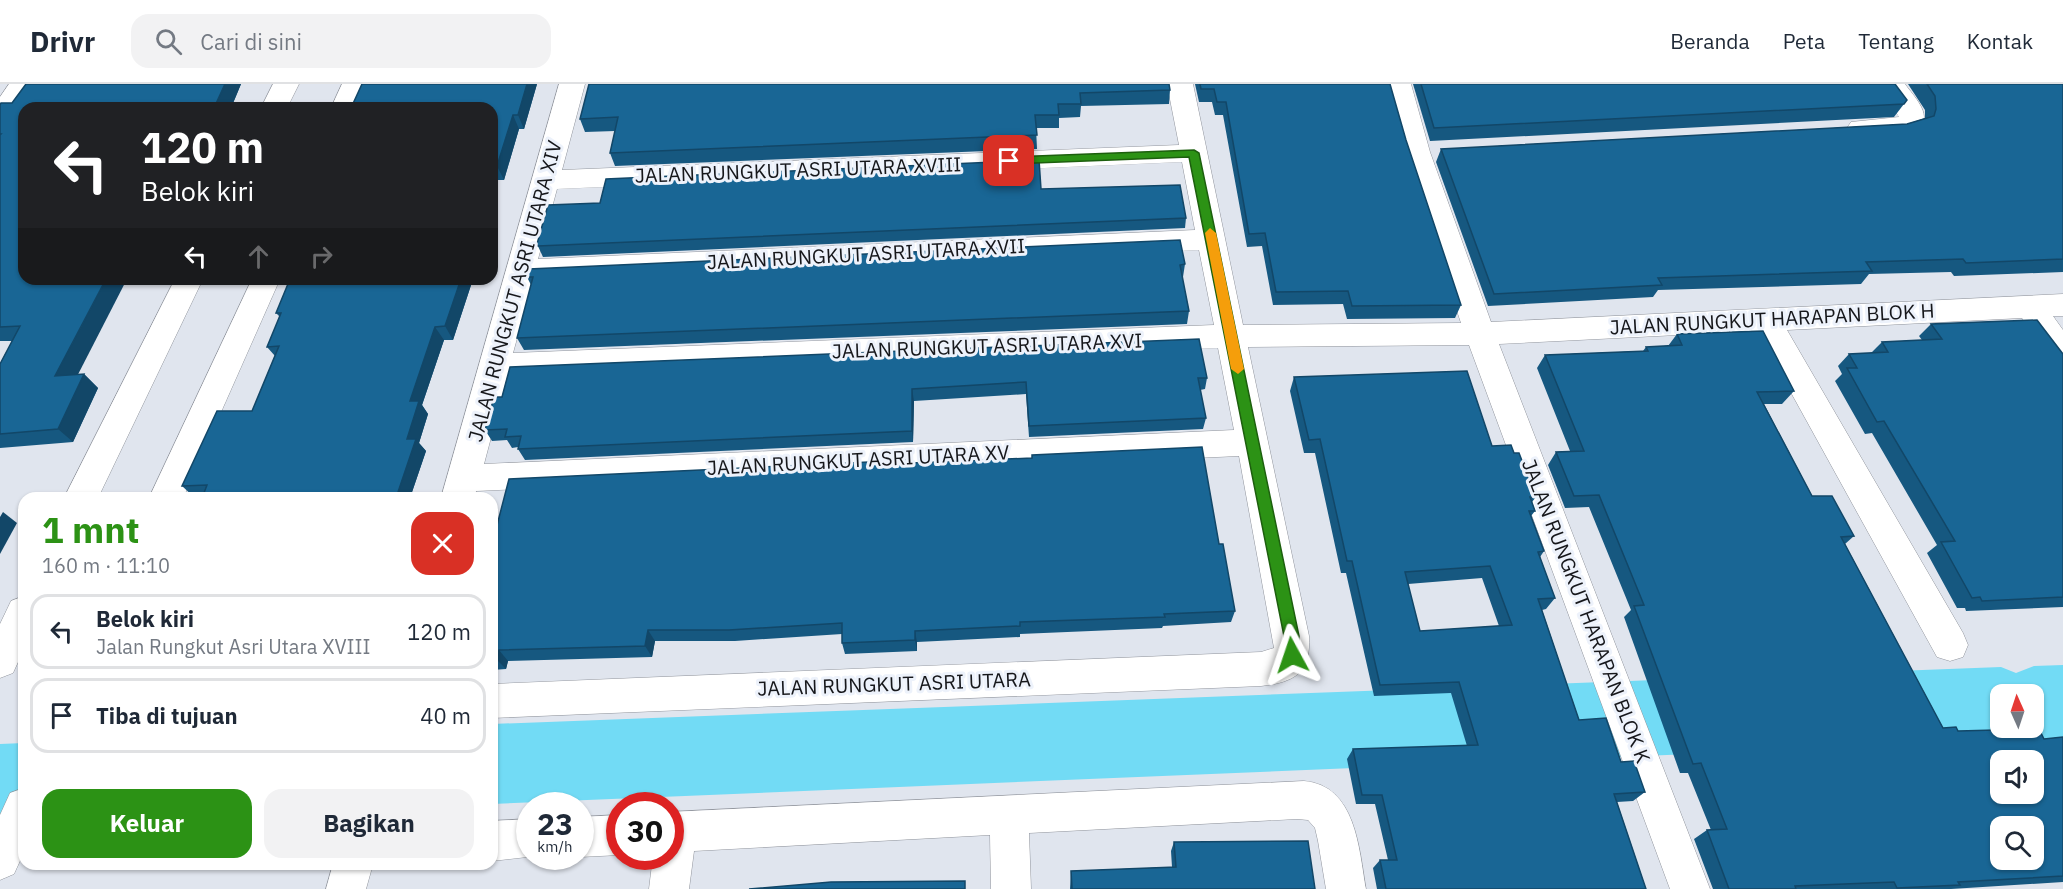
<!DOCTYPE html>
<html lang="id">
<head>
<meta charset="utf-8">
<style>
  :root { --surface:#fff; --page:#f2f2f3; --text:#1f2937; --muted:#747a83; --line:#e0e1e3; --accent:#2c9215 }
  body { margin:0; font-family:"IBM Plex Sans",sans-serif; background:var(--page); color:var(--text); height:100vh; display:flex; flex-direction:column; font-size:22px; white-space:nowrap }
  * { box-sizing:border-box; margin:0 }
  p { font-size:20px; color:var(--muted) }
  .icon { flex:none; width:33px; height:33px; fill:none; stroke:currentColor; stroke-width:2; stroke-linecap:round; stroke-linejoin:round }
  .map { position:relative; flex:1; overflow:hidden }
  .side { position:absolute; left:18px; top:408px; width:480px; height:378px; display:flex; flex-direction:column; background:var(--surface); border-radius:18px; box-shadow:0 2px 4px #0004 }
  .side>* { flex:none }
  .guide { position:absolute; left:18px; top:18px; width:480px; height:183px; border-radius:18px; box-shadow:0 2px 4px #0004; background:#202124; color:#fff; overflow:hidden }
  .needle { width:39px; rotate:357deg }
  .fabs { position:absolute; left:1990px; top:600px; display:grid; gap:12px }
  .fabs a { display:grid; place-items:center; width:54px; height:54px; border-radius:12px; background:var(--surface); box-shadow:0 2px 4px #0004; font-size:30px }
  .speed { position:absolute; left:516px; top:708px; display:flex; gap:12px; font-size:30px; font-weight:700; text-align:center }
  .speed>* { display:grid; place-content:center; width:78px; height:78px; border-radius:50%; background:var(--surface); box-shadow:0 2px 4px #0004; line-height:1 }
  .speed small { font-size:15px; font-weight:400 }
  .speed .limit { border:9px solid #d22; background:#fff; color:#111 }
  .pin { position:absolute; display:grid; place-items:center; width:51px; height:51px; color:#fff; margin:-26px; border-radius:12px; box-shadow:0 3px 9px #0006 }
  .me { position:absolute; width:66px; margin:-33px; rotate:355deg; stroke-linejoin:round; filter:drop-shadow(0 0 4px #0008) }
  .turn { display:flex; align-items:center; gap:21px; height:126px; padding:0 24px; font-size:27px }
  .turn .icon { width:78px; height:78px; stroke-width:2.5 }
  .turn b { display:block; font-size:42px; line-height:51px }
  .lanes { display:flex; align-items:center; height:57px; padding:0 24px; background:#0003; justify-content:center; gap:30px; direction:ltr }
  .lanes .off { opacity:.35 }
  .round { display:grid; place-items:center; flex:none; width:63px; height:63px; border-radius:18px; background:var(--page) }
  .summary { display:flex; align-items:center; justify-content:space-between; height:102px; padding:0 24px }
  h1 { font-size:36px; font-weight:700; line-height:45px; color:var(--accent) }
  .primary-button { display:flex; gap:12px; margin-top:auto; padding:12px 24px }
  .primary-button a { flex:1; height:69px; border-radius:18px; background:var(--accent); color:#fff; font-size:24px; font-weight:700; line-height:69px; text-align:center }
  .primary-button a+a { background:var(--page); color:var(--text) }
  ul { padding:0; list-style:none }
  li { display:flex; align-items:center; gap:18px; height:75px; margin:0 12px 9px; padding:0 12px; border:3px solid var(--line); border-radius:18px }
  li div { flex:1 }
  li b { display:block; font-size:22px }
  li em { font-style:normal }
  header { display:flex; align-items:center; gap:36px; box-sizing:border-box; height:84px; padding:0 30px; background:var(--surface); border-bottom:2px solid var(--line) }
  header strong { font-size:28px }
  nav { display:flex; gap:33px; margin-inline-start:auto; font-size:21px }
  .search { width:420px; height:54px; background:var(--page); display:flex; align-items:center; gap:15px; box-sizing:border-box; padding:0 21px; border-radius:18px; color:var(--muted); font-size:22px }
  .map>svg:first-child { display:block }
</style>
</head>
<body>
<header>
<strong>Drivr</strong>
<div class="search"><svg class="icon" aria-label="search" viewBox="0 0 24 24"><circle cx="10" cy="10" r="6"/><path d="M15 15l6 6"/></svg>Cari di sini</div>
<nav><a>Beranda</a><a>Peta</a><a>Tentang</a><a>Kontak</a></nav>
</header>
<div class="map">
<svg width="2063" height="805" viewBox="0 0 2063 805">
  <rect width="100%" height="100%" fill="#e0e5ee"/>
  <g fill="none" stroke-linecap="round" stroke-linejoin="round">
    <g fill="#72dbf5" fill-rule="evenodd">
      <path d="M2063 581V655L2034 656 2019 650 2001 657 492 720V640L2001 583 2016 589 2034 582ZM2001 610H2034V644H2001Z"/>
      <path d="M24 659V739L0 740V660Z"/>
    </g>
    <g stroke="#90949c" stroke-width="1">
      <g id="minor">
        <path d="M9 0H35L9 38 0 40V13Z"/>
        <path d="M273 0H299L287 24H261Z"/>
        <path d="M342 0H368L357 24H331Z"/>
        <path d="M559 0H585L562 86 1179 61 1167 0H1193L1243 241 1461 239 1404 68 1385 0H1411L1430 68 1491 238 2063 210V232H2053L2063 246V281L2052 277 2022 234 1787 246 1963 549 1968 561 1963 573 1950 577 1937 573 1757 247 1499 260 1710 805H1670L1469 261 1248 263 1309 552C1311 589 1295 598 1261 602L492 634V600L1261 568 1274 564 1239 372 476 407 475 414H441ZM1182 78 1195 146 538 175 557 105ZM1199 166 1214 241 513 269 533 196ZM1218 264 1234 346 484 380 507 293Z"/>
        <path d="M1879 0H1905C1914 13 1931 28 1921 44 1899 51 1874 56 1851 50L1847 44 1851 38 1899 33Z"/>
        <path d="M175 195H203L98 414H64Z"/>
        <path d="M252 195H280L183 414H149Z"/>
        <path d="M24 512V565L13 589 0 594V540L11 517Z"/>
        <path d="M1304 697C1356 701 1359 765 1366 805H1326L1318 757 1315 744 1308 736 1297 735 1029 749 1031 805H991L990 751 694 767 689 805H649L653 772H670V728Z"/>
        <path d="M24 704V768L14 790 0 796V731L10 709Z"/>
        <path d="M620 731V771L580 773 579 772 580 733Z"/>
        <path d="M530 735V772H536L492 777V737Z"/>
        <path d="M333 780H373L366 805H326Z"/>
      </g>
    </g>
    <use href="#minor" fill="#fff" fill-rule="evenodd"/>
  </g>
  <g fill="#165880" fill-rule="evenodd">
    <path d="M26 0H241L231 24H24L78 290H84L98 304 73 358 0 364V280L12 257H0V21L12 19Z"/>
    <path d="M537 0 524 45H519L504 96H494L492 103V24Z"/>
    <path d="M589 0 1170 6 1169 20 1081 22 1080 33 1059 34V44H1036L1037 65 615 82 610 69 615 47 585 48 580 35Z"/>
    <path d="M1195 0H1390L1406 56 1461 221 1455 234 1347 235 1343 220 1273 221 1262 162 1247 163 1223 31H1215L1212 18H1199Z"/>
    <path d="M1413 0H1895L1907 16 1894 33 1430 57Z"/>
    <path d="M1908 0H2063V188L1954 192 1951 188 1869 190 1861 200 1658 206 1653 213 1488 222 1436 78 1441 65 1907 40 1925 34V26Z"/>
    <path d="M1041 105 1186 134 1185 144 543 173 537 160Z"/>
    <path d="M1185 180 1183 193H1182L1189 227 1187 240 524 266 517 254 531 201 527 193Z"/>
    <path d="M290 195H473L453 256H444L422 321 428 330 419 359 426 367 410 414H195L182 402 252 327 275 272 267 263 280 233 276 229Z"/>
    <path d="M1931 240 2063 270V523L1966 527 1965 524H1957L1927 469 1937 461 1872 349 1865 350 1835 297 1842 290 1838 282 1849 270 1871 269 1882 258 1922 256 1919 252Z"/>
    <path d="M1677 250 1794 307 1782 320H1764L1812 412 1854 452 1845 460 1943 644 1958 647 2044 655 2063 653V798L1951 805H1713L1694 755 1707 746H1711L1688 689H1680L1624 533 1631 526 1589 423 1565 424 1548 381 1556 368 1570 367 1537 284 1545 271 1643 267 1646 263 1668 262Z"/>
    <path d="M510 283 1207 294 1205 305 1200 306 1206 334 1203 345 1029 353 1026 310 914 317 913 358 525 376 518 365V363L512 364 507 356 492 357 485 346 502 313Z"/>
    <path d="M1294 293 1492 362 1514 369 1536 413 1532 418 1535 427 1531 432 1544 467 1540 473 1555 514 1546 525 1542 526 1579 636 1621 678 1645 708 1633 717 1617 718 1646 805H1377L1373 784 1380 776H1388L1375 720H1356L1347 675 1353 665 1467 662 1451 609 1374 612 1346 489H1341L1315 369H1304L1290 307ZM1482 494 1499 542 1420 547 1408 500Z"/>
    <path d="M911 379 1219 460 1235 527 1231 538 1163 542 1162 544 1020 550V553L917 558V567L845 570 842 559V550L735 557H655L652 573 508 577 506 585 492 586V449Z"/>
    <path d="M1174 758 1315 805H1070L1071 787 1172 783 1171 767Z"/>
  </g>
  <g fill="#124768">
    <path d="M225 0H241L231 24H214Z"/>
    <path d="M527 0H537L524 45 518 31Z"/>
    <path d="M513 31 519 45 504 96 497 82Z"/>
    <path d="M492 92 494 96 492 103Z"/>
    <path d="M106 195H127L70 306 55 292Z"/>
    <path d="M461 195H473L453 256 445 242Z"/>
    <path d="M435 243 444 256 422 321 428 330 419 359 426 367 410 414H396L407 355 410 317Z"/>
    <path d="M84 290 98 304 73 358 58 345Z"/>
    <path d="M912 305 914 317 913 358 912 347Z"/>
    <path d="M3 428 17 439 0 470V433Z"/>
    <path d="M648 546 655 557 652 573 645 562Z"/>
    <path d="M915 547 917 558V567L915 556Z"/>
    <path d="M499 566 508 577 506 585 496 575Z"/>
  </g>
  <g fill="#196695" stroke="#124768" stroke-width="1.5" fill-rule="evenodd">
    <path d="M26 0H225L214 24H24V195H106L55 292 84 290 58 345 0 350V280L20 242 0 243V51L1 50H0V21L1 19H12Z"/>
    <path d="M362 0H527L518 31H513L497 82H492V24H351Z"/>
    <path d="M589 0H1169L1170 6 1080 9 1081 20H1058L1059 31H1035L1037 51 610 69 618 33 580 35Z"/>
    <path d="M1200 0H1390L1406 56 1461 221 1352 222 1348 207 1276 208 1265 149 1249 150 1226 18H1217L1214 5H1201Z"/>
    <path d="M1421 0H1895L1907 16 1904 20 1434 44Z"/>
    <path d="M1927 0H2063V175L1966 179 1963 175 1866 178 1872 187 1658 194 1662 201 1494 210 1441 65 1907 40 1934 32 1936 25 1935 12Z"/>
    <path d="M1039 76 1041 105 1180 101 1186 134 538 162 537 160 548 121 600 119 606 95Z"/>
    <path d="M1180 156 1185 180 1180 181 1189 227 517 254 533 193H527L529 185Z"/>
    <path d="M290 195H461L445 242 435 243 410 317H419L407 355H416L396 414H202L207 401 182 402 217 327H252L279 262 267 263 281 229H276Z"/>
    <path d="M2037 236 2063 270V513L1982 517 1980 513 1972 514 1941 458 1955 457 1884 337 1877 338 1847 284H1857L1849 270 1888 268 1882 258 1942 255 1931 240Z"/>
    <path d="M1763 247 1794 307 1757 308 1812 412H1832L1854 452 1841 453 1943 644 1956 643 1958 647 2039 645 2044 655 2063 653V792L1958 798 1960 801 1897 804 1894 798 1795 802 1796 805H1729L1707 746 1727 745 1701 679 1693 680 1634 522 1644 521 1599 411 1574 412 1556 368 1584 367 1545 271 1648 267 1646 263 1682 261 1677 250ZM2001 676H2034V710H2001ZM2001 742H2034V776H2001Z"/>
    <path d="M1199 255 1207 294H1198L1206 334 1029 342 1026 298 912 305V347L518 365 521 352 505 353 507 345 485 346 494 313H502L510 283Z"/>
    <path d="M1467 287 1492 362 1511 361 1514 369H1519L1536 413H1530L1535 427H1529L1544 467 1538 468 1555 514 1538 515 1579 636 1606 634 1621 678 1634 677 1645 708 1614 710 1646 805H1386L1380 776H1397L1382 711H1362L1353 665 1478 661 1459 598 1380 601 1352 477H1347L1320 355 1309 356 1294 293ZM1490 482 1512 541 1420 547 1405 488Z"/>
    <path d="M1202 363 1219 460H1223L1235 527 1164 530 1165 533 1020 538V542L915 547V556L842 559V539L729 546H648L645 562 499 566 496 575H492V449H495L509 395 911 376V379L1032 374V371Z"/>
    <path d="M1308 757 1315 805H1072L1071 787 1176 783 1174 758Z"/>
    <path d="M965 797V805H749L831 798Z"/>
  </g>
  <path fill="#2c9215" stroke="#1d5f0e" stroke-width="1.5" d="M1194 66 1199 69 1299 552V571L1292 578 1284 571V552L1189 73 1009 80 1003 77 1009 73Z"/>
  <path fill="#f59e0b" d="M1210 144 1216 149 1244 285 1238 290 1231 285 1205 149Z"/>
  <g text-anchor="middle" stroke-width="6" stroke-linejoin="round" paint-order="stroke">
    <g font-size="20" fill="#16171b" stroke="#edf2fb">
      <text transform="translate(798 86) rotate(-2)" y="7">JALAN RUNGKUT ASRI UTARA XVIII</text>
      <text transform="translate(866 170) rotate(-3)" y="7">JALAN RUNGKUT ASRI UTARA XVII</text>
      <text transform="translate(515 207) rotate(-75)" y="7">JALAN RUNGKUT ASRI UTARA XIV</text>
      <text transform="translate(1772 235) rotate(-3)" y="7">JALAN RUNGKUT HARAPAN BLOK H</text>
      <text transform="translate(987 262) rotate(-2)" y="7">JALAN RUNGKUT ASRI UTARA XVI</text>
      <text transform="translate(858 376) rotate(-3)" y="7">JALAN RUNGKUT ASRI UTARA XV</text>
      <text transform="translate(1586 527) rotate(69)" y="7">JALAN RUNGKUT HARAPAN BLOK K</text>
      <text transform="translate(894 600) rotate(-2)" y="7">JALAN RUNGKUT ASRI UTARA</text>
    </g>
  </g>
</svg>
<div class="fabs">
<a><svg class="needle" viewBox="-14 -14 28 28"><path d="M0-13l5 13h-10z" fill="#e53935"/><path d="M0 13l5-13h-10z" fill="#747a83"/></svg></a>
<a><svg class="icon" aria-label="sound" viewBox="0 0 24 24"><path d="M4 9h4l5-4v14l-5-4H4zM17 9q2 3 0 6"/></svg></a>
<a><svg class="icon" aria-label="search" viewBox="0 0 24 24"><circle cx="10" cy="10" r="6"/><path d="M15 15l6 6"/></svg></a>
</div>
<div class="speed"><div>23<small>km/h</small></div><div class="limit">30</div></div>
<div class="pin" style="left:1009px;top:77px;background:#d93025"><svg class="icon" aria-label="arrive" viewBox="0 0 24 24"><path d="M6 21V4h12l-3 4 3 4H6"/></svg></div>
<svg class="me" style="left:1292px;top:571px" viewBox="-20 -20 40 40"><path d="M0-17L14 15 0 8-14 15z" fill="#2c9215" stroke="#fff" stroke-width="4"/></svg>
<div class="guide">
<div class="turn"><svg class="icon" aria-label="left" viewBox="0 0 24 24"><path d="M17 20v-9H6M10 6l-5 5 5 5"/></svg><div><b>120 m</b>Belok kiri</div></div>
<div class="lanes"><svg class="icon" aria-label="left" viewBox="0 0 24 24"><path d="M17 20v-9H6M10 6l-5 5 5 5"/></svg><svg class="icon off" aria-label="ahead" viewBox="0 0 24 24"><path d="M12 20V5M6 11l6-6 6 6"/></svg><svg class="icon off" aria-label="right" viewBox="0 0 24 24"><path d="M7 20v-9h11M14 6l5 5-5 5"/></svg></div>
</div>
<section class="side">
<div class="summary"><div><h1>1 mnt</h1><p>160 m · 11:10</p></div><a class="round" style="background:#d93025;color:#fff"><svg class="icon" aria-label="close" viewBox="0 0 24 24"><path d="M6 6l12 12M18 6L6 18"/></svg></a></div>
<ul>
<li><svg class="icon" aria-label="left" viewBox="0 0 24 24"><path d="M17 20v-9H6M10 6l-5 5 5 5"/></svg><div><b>Belok kiri</b><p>Jalan Rungkut Asri Utara XVIII</p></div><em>120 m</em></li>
<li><svg class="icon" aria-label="arrive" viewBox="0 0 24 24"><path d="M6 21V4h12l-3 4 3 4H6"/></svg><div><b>Tiba di tujuan</b></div><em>40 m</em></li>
</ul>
<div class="primary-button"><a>Keluar</a><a>Bagikan</a></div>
</section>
</div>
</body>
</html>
